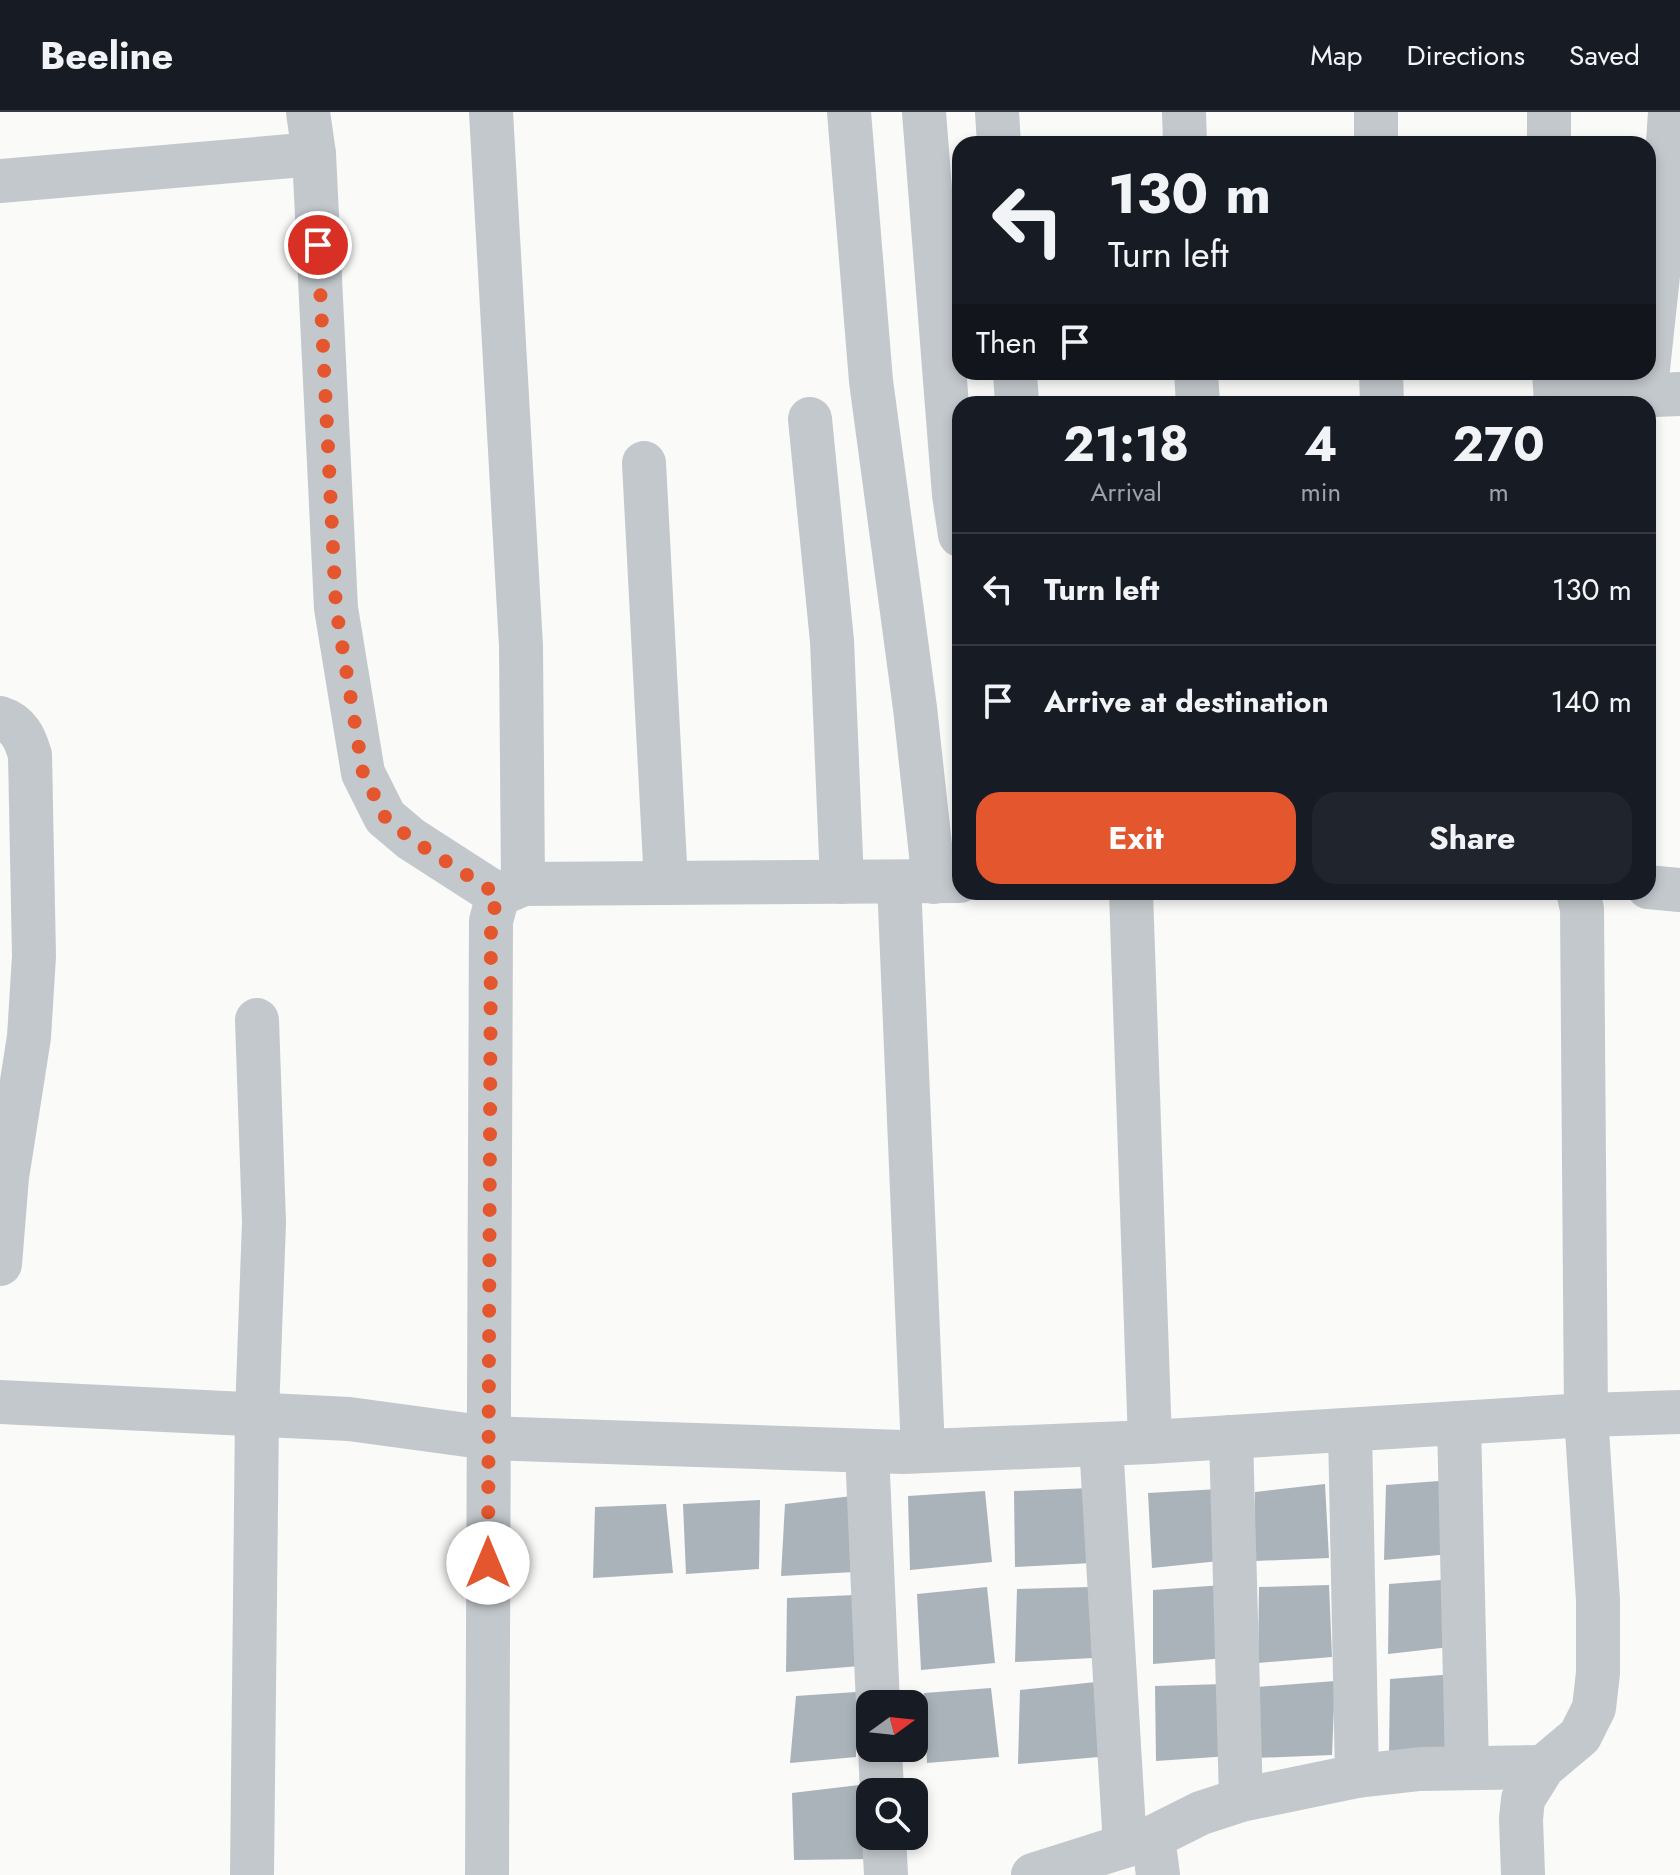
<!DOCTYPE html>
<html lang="en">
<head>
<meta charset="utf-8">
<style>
  :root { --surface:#171b24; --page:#20242c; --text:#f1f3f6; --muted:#9ea1a6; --line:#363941; --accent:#e4572e }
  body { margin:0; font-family:Jost,sans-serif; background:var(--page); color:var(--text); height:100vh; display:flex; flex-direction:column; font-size:30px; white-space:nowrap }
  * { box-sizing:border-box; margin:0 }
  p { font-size:26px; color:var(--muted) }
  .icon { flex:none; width:44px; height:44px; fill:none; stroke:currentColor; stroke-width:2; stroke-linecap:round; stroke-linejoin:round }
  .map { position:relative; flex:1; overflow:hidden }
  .drawer { position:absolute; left:952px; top:284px; width:704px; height:504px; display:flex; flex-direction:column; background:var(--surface); border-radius:24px; box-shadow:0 4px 12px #0003 }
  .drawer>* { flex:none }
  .banner { position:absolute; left:952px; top:24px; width:704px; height:244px; border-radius:24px; box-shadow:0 4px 12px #0003; background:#171b24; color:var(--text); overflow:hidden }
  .needle { width:52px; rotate:75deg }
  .tools { position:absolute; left:856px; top:1578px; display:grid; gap:16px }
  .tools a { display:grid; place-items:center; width:72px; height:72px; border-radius:16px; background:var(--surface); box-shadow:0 4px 12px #0003; font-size:40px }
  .pin { position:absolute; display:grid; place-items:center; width:68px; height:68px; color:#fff; margin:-34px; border:4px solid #fff; border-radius:50%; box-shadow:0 2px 8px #0007 }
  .me { position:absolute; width:88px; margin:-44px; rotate:0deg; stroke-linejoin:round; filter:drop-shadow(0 0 6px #0008) }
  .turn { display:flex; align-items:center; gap:28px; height:168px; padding:0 24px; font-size:36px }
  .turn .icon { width:104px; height:104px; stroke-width:2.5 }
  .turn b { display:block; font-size:56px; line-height:68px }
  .then { display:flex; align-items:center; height:76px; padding:0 24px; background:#0003; gap:16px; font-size:30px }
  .eta { display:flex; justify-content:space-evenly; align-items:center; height:136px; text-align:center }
  .eta b { font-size:48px; font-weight:700; line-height:56px }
  .primary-button { display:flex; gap:16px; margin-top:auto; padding:16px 24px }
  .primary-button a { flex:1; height:92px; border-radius:24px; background:var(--accent); color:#fff; font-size:32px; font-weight:700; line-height:92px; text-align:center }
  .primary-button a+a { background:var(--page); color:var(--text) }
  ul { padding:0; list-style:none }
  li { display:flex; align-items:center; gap:24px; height:112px; padding:0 24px; border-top:2px solid var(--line) }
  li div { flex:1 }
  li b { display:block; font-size:30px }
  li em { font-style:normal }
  header { display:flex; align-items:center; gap:48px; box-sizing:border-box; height:112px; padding:0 40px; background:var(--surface); border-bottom:2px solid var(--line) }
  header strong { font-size:38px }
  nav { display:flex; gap:44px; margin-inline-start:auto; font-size:28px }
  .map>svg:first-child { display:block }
</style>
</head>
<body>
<header>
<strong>Beeline</strong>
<nav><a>Map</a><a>Directions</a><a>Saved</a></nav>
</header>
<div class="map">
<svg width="1680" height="1763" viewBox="0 0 1680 1763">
  <rect width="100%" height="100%" fill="#fafaf8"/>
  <g fill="#aab3b9">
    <path d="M1452 1368 1462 1441 1384 1448 1386 1373Z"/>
    <path d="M1325 1372 1329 1446 1255 1449V1380Z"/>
    <path d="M1091 1376 1092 1451 1015 1455 1014 1379Z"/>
    <path d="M1219 1377 1229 1448 1152 1456 1148 1381Z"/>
    <path d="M985 1379 992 1450 910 1458 908 1384Z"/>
    <path d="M852 1384 854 1460 781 1464 785 1392Z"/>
    <path d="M760 1388 759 1457 686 1462 683 1392Z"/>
    <path d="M666 1392 673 1461 593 1466 595 1395Z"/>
    <path d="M1455 1467 1459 1534 1388 1542 1389 1472Z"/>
    <path d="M1223 1473 1226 1546 1153 1552V1478Z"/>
    <path d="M1329 1473 1332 1545 1258 1551 1259 1475Z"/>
    <path d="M987 1475 995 1551 921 1558 917 1482Z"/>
    <path d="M1090 1475 1093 1546 1015 1550 1017 1477Z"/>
    <path d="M855 1483 860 1554 786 1560 787 1486Z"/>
    <path d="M1455 1562 1459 1637 1389 1642 1390 1567Z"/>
    <path d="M1335 1569 1332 1643 1255 1646 1257 1575Z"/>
    <path d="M1096 1570 1099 1645 1018 1652 1020 1578Z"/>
    <path d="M1225 1572 1230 1644 1156 1649 1155 1574Z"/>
    <path d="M991 1576 999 1645 927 1651 924 1581Z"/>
    <path d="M856 1580V1645L790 1651 796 1584Z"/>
    <path d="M859 1673 870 1747 794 1748 792 1681Z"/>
  </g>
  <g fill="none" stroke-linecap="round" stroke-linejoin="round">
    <g stroke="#c3c8cc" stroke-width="44">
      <path d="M308 0 314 42 336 496 363 661 385 705 411 727 498 783"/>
      <path d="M491 0 521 534 523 772"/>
      <path d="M849 0 871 269 915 596 934 770"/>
      <path d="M924 0 954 383 960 423"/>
      <path d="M997 0 999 32"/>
      <path d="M1184 0 1185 32"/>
      <path d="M1549 0V32"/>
      <path d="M1376 32V0"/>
      <path d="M0 69 314 42"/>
      <path d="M1648 257 1662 126 1670 0"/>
      <path d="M1015 260 1017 292"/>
      <path d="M1196 260 1198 292"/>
      <path d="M1381 260 1382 292"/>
      <path d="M1554 260 1556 292"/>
      <path d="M1572 292 1581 286 1680 282"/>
      <path d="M810 307 832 529 842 770"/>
      <path d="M644 351 666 771"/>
      <path d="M0 606C19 612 25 626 30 643L34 844 29 925 7 1065 0 1152"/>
      <path d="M899 770 923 1339"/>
      <path d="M1648 775 1680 778"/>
      <path d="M1131 780 1150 1330"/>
      <path d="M0 1290 349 1307 489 1326 903 1340 1150 1330 1586 1303 1680 1300"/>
      <path d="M1459 1311 1467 1656"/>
      <path d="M1350 1318 1357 1664"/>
      <path d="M1231 1325 1241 1688"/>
      <path d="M1101 1332 1125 1734"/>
      <path d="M867 1339 878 1592"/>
      <path d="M880 1636 882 1680"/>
      <path d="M884 1724 886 1763"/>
      <path d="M1153 1725 1158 1763"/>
      <path d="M252 1763 257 1302 264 1110 257 908"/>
      <path d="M487 1763 491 809 498 783 523 772 960 769"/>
      <path d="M1033 1763 1153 1725 1201 1701 1241 1688 1357 1664 1420 1657 1543 1655"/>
      <path d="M1523 1763 1521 1707 1523 1687 1543 1655 1580 1624 1594 1596 1598 1561V1488L1586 1303 1582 797 1578 780"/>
    </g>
  </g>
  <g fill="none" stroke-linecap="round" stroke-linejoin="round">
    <path stroke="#e4572e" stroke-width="14" stroke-dasharray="0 25.2" d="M318 133 336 496 363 661 385 705 411 727 498 783 491 809 488 1451"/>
  </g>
</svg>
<div class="tools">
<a><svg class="needle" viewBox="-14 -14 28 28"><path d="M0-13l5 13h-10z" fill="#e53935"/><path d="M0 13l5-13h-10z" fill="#9ea1a6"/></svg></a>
<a><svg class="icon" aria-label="search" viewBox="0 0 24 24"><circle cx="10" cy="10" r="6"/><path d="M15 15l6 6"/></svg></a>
</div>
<div class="pin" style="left:318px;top:133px;background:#d93025"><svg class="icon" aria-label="arrive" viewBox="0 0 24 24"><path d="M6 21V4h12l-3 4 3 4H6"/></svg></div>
<svg class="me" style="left:488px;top:1451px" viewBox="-20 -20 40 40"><circle r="19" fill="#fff"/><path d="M0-13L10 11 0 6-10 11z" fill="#e4572e"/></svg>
<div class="banner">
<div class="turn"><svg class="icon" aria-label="left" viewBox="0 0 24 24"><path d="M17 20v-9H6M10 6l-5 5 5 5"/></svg><div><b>130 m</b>Turn left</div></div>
<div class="then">Then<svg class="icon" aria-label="arrive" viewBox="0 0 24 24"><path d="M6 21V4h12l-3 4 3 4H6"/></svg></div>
</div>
<section class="drawer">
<div class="eta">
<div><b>21:18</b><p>Arrival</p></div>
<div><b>4</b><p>min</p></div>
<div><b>270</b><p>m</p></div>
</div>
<ul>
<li><svg class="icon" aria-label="left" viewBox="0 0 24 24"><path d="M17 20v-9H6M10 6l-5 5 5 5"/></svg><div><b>Turn left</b></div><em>130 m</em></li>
<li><svg class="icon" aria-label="arrive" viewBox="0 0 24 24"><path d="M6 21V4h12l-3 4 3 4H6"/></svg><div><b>Arrive at destination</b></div><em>140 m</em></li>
</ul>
<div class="primary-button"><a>Exit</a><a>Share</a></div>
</section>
</div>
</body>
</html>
